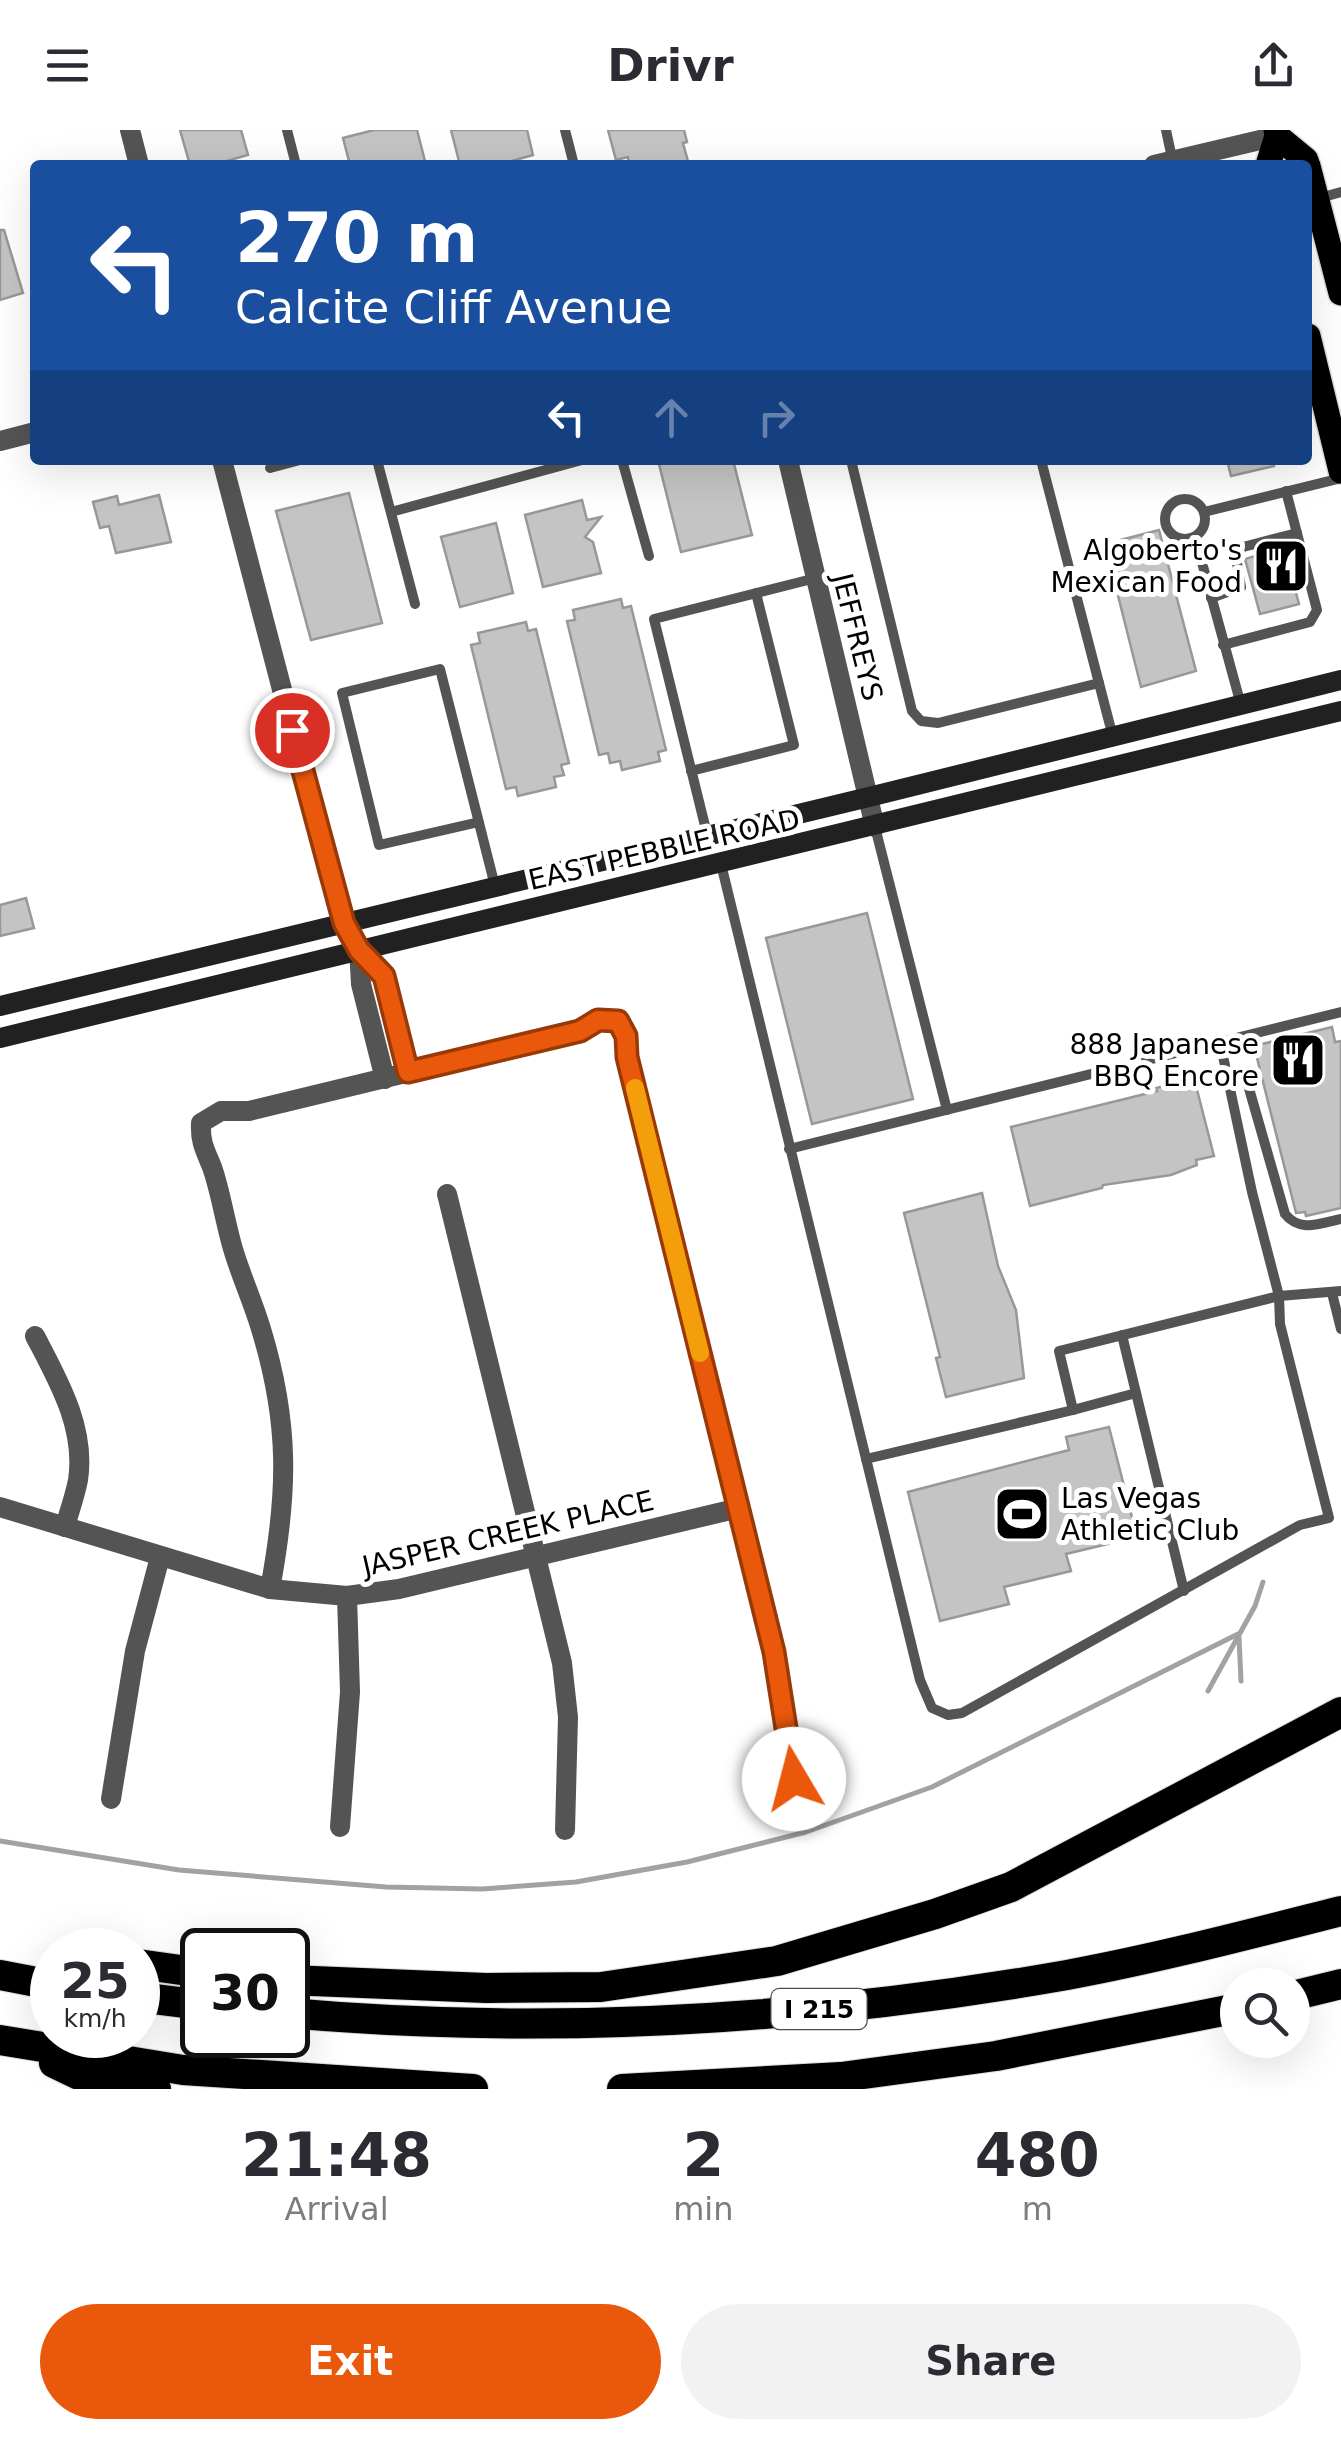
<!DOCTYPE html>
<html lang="en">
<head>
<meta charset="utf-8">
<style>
  :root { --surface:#fff; --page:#f2f2f3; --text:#2b2b33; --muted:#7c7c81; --accent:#ea580c }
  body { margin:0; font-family:"DejaVu Sans",sans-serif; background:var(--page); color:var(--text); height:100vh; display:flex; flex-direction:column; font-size:38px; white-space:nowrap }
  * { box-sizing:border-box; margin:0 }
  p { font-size:32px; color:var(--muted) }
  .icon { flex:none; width:55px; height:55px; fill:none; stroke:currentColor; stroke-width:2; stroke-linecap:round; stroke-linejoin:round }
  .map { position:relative; height:1959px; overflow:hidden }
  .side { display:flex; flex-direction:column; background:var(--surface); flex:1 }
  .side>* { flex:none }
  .top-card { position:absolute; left:30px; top:30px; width:1282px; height:305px; border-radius:10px; box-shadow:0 10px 40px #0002; background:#1a4fa0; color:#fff; overflow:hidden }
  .buttons { position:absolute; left:1220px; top:1838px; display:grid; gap:20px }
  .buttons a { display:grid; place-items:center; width:90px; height:90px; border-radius:50%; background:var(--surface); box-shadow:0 10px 40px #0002; font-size:50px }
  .speed { position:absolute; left:30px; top:1798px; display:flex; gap:20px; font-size:50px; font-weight:700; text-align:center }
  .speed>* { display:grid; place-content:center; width:130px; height:130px; border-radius:50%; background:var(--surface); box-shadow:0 10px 40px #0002; line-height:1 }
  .speed small { font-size:25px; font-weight:400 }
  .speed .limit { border:5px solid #111; border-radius:15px; background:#fff; color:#111 }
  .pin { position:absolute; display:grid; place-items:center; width:85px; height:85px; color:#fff; margin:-42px; border:5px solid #fff; border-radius:50%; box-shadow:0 2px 10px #0007 }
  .me { position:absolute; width:110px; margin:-55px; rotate:352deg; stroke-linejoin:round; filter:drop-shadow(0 0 8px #0008) }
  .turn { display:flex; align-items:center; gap:35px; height:210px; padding:0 40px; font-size:45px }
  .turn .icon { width:130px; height:130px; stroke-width:2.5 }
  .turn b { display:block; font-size:70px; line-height:85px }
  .lanes { display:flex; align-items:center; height:95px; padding:0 40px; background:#0003; justify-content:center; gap:50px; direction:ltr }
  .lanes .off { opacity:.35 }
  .eta { display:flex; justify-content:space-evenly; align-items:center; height:170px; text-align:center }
  .eta b { font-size:60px; font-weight:600; line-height:70px }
  .action { display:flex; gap:20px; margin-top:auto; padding:20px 40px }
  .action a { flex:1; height:115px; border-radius:60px; background:var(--accent); color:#fff; font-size:40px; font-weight:600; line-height:115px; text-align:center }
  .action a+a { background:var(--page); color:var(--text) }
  header { display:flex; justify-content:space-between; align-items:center; height:130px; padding:0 40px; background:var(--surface); font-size:45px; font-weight:600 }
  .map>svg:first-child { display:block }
</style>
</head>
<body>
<header><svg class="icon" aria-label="menu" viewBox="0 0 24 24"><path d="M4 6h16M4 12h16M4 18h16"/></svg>Drivr<svg class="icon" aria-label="share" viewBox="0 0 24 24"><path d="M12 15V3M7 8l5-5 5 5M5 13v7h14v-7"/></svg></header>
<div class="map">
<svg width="1341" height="1959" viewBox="0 0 1341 1959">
  <rect width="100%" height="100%" fill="#fff"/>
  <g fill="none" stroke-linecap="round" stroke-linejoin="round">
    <g stroke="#a2a2a2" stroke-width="5">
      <path d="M1239 1507 1241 1551"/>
      <path d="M1208 1561 1255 1476 1263 1452"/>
      <path d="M0 1711 179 1740 386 1757 482 1759 576 1752 687 1732 806 1702 932 1657 1238 1504"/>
    </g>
  </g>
  <g fill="#c4c4c4" stroke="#989898" stroke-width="2.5">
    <path d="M180 0H241L248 25 213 35H190Z"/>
    <path d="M374 0H417L426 35H350L343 8Z"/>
    <path d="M451 0H527L533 25 497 35H460Z"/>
    <path d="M608 0H684L687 12 683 13 689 35H629L628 27 616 30Z"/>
    <path d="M0 100H4L23 163 0 170Z"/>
    <path d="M658 330H733L752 405 681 422Z"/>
    <path d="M1227 330H1273L1274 336 1231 346Z"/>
    <path d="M349 363 382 493 311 510 276 381Z"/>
    <path d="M159 365 171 412 116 423 109 396 100 398 93 372 117 366 119 375Z"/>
    <path d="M582 370 587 390 601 387 585 407 593 412 601 443 543 457 525 385Z"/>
    <path d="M496 393 513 463 460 477 441 407Z"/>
    <path d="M1159 400 1196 541 1141 557 1105 414Z"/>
    <path d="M1284 417 1299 474 1260 484 1245 429Z"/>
    <path d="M621 469 623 478 631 476 666 620 658 622 660 631 622 640 620 631 610 633 608 623 599 625 567 491 575 490 573 480Z"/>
    <path d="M526 492 528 501 536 499 569 633 561 635 564 645 554 647 556 657 518 666 516 657 506 659 471 515 480 513 478 503Z"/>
    <path d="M26 768 34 798 0 806V775Z"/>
    <path d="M867 783 913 969 812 994 766 808Z"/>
    <path d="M1332 897 1335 912 1341 911V1078L1306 1086 1305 1082 1296 1083 1254 916Z"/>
    <path d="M1194 948 1214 1026 1196 1030 1197 1035 1171 1045 1103 1055 1102 1058 1030 1076 1011 997 1157 961 1156 958Z"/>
    <path d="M982 1063 998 1136 1016 1180 1024 1248 946 1267 936 1228 940 1227 904 1083Z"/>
    <path d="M1109 1297 1137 1407 1066 1424 1071 1441 1004 1457 1009 1474 940 1491 908 1362 1069 1320 1066 1307Z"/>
  </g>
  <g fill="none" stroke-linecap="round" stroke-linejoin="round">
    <g stroke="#dbdbdb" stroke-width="28">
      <g id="primary">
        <path d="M1277 6 1306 30 1307 35"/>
        <path d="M1268 35 1277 6 1276 0"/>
        <path d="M1308 36 1341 163"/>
        <path d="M1308 206 1341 341"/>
      </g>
    </g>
    <g stroke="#dbdbdb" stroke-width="32">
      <g id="highway">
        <path d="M138 1834 202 1843"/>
        <path d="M0 1845 52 1855"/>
        <path d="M288 1850 486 1858 601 1857 777 1831 935 1784 1011 1757 1341 1582"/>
        <path d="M1292 1866 1341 1854"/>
        <path d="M138 1867 202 1875"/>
        <path d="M288 1883C547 1906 811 1890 1067 1845 1159 1828 1250 1804 1341 1781"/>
        <path d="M0 1910 183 1940 473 1959"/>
        <path d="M54 1933 79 1945 156 1959"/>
        <path d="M622 1959 841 1947 996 1926 1238 1878"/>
      </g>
    </g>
    <g stroke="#545454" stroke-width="10">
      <path d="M287 0 296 35"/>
      <path d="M565 0 574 35"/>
      <path d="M1166 0 1173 33"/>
      <path d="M1316 69 1341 62"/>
      <path d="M377 330 415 474"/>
      <path d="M622 330 649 426"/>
      <path d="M851 330 912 581 921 591 938 593 1099 553"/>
      <path d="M1041 330 1113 607"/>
      <path d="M270 338 300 330"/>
      <circle cx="1185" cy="389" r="20"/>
      <path d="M391 382 582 330"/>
      <path d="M1204 382 1341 348"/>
      <path d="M1195 407 1241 575"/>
      <path d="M1211 468 1241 457 1236 427 1243 417 1297 403"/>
      <path d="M1223 515 1310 492 1317 480 1286 361"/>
      <path d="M691 641 794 615 756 463"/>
      <path d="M479 692 379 715 342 563 440 539 495 756"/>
      <path d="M875 697 947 980"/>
      <path d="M707 704 654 489 816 448"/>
      <path d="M721 734 920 1550 932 1578 948 1585 962 1583 1300 1395 1329 1388 1280 1194 1279 1166 1252 1062 1220 912"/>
      <path d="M1227 943 1243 949 1248 955 1285 1084C1300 1103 1321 1093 1341 1089"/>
      <path d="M789 1019 1341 882"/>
      <path d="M1332 1163 1341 1199"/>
      <path d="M1122 1205 1184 1461"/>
      <path d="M1073 1280 1136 1263"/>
      <path d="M866 1329 1073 1280 1059 1221 1279 1166 1341 1161"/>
    </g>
    <g stroke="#545454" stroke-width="20">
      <path d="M130 0 139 35"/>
      <path d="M1154 35 1277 6"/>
      <path d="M0 311 35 302"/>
      <path d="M222 330 343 793 359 820 384 846 408 943"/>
      <path d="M788 330 875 697"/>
      <path d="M359 820 361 854 385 949"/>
      <path d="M447 1064 562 1533 568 1587 565 1700"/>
      <path d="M35 1206C58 1250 86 1298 78 1350 75 1366 69 1382 65 1397"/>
      <path d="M0 1377 270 1459 347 1466 399 1459 739 1378"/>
      <path d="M270 1459C288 1363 290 1294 261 1199 253 1172 241 1146 233 1119 225 1092 221 1063 212 1037 205 1020 200 1012 201 993L221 981H249L579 901 598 890 618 891 627 905V927L768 1494 780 1549 794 1649"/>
      <path d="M111 1669 135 1521 160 1427"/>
      <path d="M340 1697 350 1562 347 1466"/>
    </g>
    <g stroke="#212121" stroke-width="20">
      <path d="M0 876 869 667 1341 550"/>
      <path d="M0 908 1341 581"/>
    </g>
    <use href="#primary" stroke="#000" stroke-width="25"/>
    <use href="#highway" stroke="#000" stroke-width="30"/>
  </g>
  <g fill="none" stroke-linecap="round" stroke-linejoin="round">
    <g stroke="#983908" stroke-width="25">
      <path id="route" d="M292 600 344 793 359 820 384 846 408 942 580 901 598 890 618 891 626 906 627 927 774 1522 794 1649"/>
    </g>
    <use href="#route" stroke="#ea580c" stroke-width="18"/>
    <path stroke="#f59e0b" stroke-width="18" d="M635 958 700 1223"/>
  </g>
  <defs>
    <g id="restaurant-square" transform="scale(2.875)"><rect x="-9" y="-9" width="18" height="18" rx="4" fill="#000" stroke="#fff"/><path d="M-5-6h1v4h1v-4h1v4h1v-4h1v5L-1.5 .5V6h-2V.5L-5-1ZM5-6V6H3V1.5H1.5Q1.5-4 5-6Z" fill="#fff"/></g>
    <g id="stadium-square" transform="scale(2.875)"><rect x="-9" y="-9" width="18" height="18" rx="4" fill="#000" stroke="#fff"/><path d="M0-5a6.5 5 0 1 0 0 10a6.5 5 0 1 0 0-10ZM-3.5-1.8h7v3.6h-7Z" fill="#fff"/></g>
  </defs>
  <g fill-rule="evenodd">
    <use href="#restaurant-square" x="1281" y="436"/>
    <use href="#restaurant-square" x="1298" y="930"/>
    <use href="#stadium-square" x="1022" y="1384"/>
  </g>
  <g text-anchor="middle" stroke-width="10" stroke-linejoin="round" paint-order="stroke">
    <rect fill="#fff" stroke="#4c4c4c" stroke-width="2.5" x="771.5" y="1859" width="95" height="40" rx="8"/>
    <g font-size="25" font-weight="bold" fill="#000">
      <text x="819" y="1888">I 215</text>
    </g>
    <g font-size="28" fill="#000" stroke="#fff" text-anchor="end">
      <text x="1242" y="430">Algoberto's<tspan x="1242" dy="32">Mexican Food</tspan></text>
      <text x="1259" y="924">888 Japanese<tspan x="1259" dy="32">BBQ Encore</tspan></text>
      <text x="1061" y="1378" text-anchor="start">Las Vegas<tspan x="1061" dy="32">Athletic Club</tspan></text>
    </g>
    <g font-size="28" fill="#000" stroke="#fff">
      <text transform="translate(858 507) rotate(76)" y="10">JEFFREYS</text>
      <text transform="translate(664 719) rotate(-13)" y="10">EAST PEBBLE ROAD</text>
      <text transform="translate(508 1403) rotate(-13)" y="10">JASPER CREEK PLACE</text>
    </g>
  </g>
</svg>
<div class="buttons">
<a><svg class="icon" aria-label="search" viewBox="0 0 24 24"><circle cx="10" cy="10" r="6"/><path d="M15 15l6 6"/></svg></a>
</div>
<div class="speed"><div>25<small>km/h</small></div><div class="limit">30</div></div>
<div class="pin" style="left:292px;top:600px;background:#d93025"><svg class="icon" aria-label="arrive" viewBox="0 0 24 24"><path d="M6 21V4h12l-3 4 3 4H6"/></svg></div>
<svg class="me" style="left:794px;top:1649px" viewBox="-20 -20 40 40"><circle r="19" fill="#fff"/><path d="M0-13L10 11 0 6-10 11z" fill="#ea580c"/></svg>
<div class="top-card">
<div class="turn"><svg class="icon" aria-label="left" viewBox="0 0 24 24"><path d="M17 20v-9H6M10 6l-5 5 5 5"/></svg><div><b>270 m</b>Calcite Cliff Avenue</div></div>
<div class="lanes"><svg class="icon" aria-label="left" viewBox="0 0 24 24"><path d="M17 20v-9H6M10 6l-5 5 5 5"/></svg><svg class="icon off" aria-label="ahead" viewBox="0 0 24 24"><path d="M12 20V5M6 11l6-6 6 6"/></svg><svg class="icon off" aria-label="right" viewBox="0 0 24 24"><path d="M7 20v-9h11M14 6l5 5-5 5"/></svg></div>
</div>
</div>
<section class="side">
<div class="eta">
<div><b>21:48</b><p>Arrival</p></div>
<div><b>2</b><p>min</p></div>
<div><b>480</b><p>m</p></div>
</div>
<div class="action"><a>Exit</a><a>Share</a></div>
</section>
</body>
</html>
